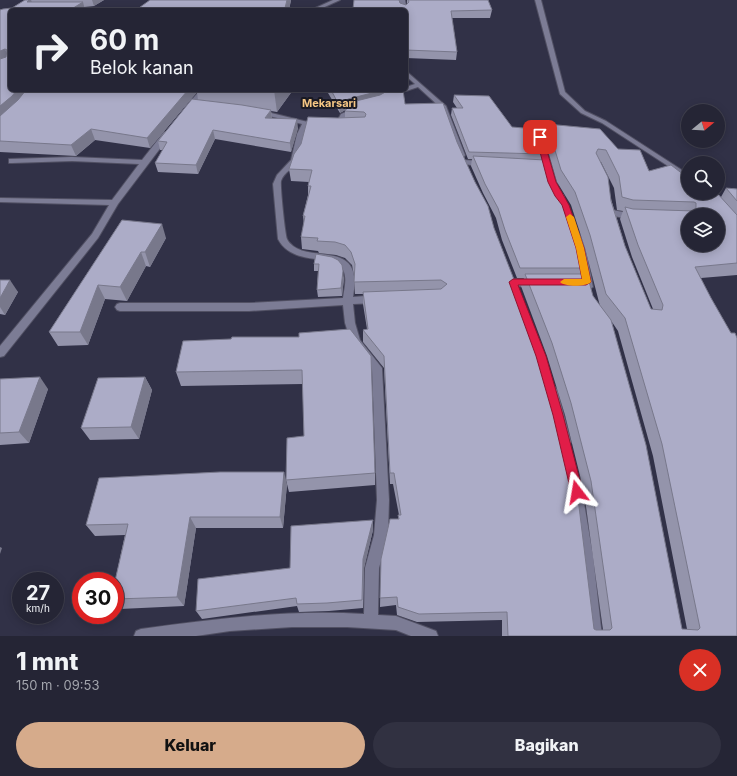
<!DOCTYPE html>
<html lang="id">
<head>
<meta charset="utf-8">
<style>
  :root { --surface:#252535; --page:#313141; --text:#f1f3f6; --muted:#a3a5ad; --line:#424250; --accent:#d6ab8b }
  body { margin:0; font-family:Inter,sans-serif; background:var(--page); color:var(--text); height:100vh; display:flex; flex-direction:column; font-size:15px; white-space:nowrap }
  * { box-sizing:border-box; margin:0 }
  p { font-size:13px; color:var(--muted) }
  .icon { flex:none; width:22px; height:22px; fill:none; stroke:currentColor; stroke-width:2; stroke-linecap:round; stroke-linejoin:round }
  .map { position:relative; height:636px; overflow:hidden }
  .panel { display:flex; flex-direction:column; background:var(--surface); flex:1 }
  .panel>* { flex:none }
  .banner { position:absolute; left:8px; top:8px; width:400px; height:84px; border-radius:6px; box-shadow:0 2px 10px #0003,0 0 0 1px var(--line); background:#252535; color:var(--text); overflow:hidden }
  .needle { width:26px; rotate:72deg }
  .fabs { position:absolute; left:681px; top:104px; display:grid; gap:8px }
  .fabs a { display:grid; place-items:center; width:44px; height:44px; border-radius:50%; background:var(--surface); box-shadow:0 2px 10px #0003,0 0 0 1px var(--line); font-size:20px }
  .speed { position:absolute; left:12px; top:572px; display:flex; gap:8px; font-size:20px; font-weight:700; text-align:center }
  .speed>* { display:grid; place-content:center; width:52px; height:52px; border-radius:50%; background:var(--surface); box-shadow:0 2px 10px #0003,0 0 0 1px var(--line); line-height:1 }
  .speed small { font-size:10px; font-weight:400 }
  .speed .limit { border:6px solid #d22; background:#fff; color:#111 }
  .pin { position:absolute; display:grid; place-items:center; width:34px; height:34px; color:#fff; margin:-17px; border-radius:8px; box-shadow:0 2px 6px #0006 }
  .me { position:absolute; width:44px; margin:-22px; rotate:346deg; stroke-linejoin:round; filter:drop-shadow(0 0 3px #0008) }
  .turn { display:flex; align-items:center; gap:14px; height:84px; padding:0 16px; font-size:18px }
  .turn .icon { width:52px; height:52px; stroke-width:2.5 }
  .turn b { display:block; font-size:28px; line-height:34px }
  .round { display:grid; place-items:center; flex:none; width:42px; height:42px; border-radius:21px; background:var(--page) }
  .summary { display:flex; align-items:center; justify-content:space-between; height:68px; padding:0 16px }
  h1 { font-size:24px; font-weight:800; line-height:30px }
  .cta { display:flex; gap:8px; margin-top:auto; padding:8px 16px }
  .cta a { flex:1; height:46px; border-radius:24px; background:var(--accent); color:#111; font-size:16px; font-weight:800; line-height:46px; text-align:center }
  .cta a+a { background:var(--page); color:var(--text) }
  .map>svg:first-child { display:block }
</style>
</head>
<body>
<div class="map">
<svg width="737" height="636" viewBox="0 0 737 636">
  <rect width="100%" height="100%" fill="#313147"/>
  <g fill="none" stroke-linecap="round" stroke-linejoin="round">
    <g stroke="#515063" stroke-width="2">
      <g id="street">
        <path d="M333 0H340L318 10H311Z"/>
        <path d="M399 0H405L407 10 406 11 401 10Z"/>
        <path d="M535 0H541L565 92 585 111 606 121 688 174V179L602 123 581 113 560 94Z"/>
        <path d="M71 7 102 8 105 10H69V8Z"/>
        <path d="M406 71 446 106 465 155 464 157H458L457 155 441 108 418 87 406 91 403 90H406V87L415 84 406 76Z"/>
        <path d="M200 90H206L189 110H185V108Z"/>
        <path d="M355 108 360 109 346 116 340 128H336L334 127 341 114Z"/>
        <path d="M259 110 316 124 312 126 309 125C303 136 304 150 299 160 294 168 284 172 281 181 280 186 285 234 287 239 288 242 291 244 293 246 311 260 350 246 354 276 355 283 354 290 353 297L377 295 382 299 377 303 353 304 355 323 360 340 382 368 389 500 388 535 379 568 378 615 396 616 436 631 438 636H411L396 630 347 627H292L230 631 196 636H134L136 631 141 629C215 619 289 609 364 614L365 568 374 535 377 500 372 369 351 341 345 323 343 305 249 311H120L117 310 115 307 117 304 120 303H249L343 298C344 289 347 281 344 272 338 251 294 269 278 239L273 184 277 175 291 160 297 134 302 124 257 113 256 112Z"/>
        <path d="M164 132H170L171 134 118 204 98 238 4 356 0 357V346L92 234 109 205 0 202V198L112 200 139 164 72 161 12 163H9V159L72 157 142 160Z"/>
        <path d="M536 135H542L543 137 558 187 557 189H554L550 187 535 137Z"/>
        <path d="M462 160 486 161 490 163C485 167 466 166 461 162Z"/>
        <path d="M612 210 634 214 638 217 634 220 609 215 608 213Z"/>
        <path d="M575 229C584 232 591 277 593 287L588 290 583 287 571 232Z"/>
        <path d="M513 279H535L540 282C535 288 513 288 508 282Z"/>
        <path d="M551 385 555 387 557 390 571 442 569 446 565 447 561 446 559 442 545 390 547 387Z"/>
        <path d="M574 473 578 475 580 479 593 556 602 636H588L579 556 568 479 570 475Z"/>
      </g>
    </g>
    <use href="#street" fill="#7c7c95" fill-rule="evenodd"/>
  </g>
  <g fill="#9494ab" fill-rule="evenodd">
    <path d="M25 0H104L94 6 84 7 85 10H10V90H293L277 112 271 111 272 118 298 128 291 152 215 139 198 174 158 172 155 163 163 150H160L158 141 198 100 197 92 150 148 95 140 76 156 0 152V10L12 8Z"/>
    <path d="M291 0 289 10H136Z"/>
    <path d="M407 0H488L492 10 490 18H452L457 52 456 60 406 58V10L400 3 406 5 407 4Z"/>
    <path d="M327 90H403L405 104 594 629 596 630H603L584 492 565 415 547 356 521 286 524 278H517L502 240 496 218 483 193 471 166 472 159H468L451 115 452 108H457L453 102 454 95 512 127 535 131 543 154 541 160 549 174 584 268 582 274 593 296 600 306 585 248 571 205 557 182 544 137 547 124 618 149 649 171 688 193 721 197 726 188 737 189V275L701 278 737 636H502V620L417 622 397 615 396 605 380 607 381 559 398 519 399 515 393 484H390L384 368 363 342V330L367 329 363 304V294H355L354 275 352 265 345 258 336 255 319 253 318 251 302 249 301 237 304 224 303 216 308 195V186L309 182 291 181 289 169 338 118H345V111L347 109 340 113 328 93ZM600 162H601L614 188 617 210 623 211 620 219 632 257 653 309H651L625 246ZM612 322 618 331 653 456 687 629H682Z"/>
    <path d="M122 220 166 238 150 267 146 266 127 301 105 299 88 345 58 346 49 332Z"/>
    <path d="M316 254 344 278 342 296 318 297 317 290 318 271H314V264Z"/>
    <path d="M0 280 18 292 5 315 0 314V315Z"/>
    <path d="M299 337 375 473V485L289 492 286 480 304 436 303 384 181 386 176 372 231 339Z"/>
    <path d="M145 377 152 390 139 439 90 440 81 428Z"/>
    <path d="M0 379 48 389 29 443 0 445Z"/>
    <path d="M287 484 283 528H196L184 606 120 609 115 604V581L125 535 95 536 86 525Z"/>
    <path d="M373 530 364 568 363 608 329 611 299 612 297 606 202 619 196 611Z"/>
  </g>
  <g fill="#78788b">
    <path d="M29 0H31L34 7 27 2Z"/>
    <path d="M92 0H104L94 6Z"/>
    <path d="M287 0H291L289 10H285Z"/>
    <path d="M83 2 85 10H70Z"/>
    <path d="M5 49 9 59 0 63V51Z"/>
    <path d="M17 90H29L0 121V106Z"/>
    <path d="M188 90H196L197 92 150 148 147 138Z"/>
    <path d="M274 90H293L277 112Z"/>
    <path d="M382 90H394L349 108 340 113 339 105 348 99Z"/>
    <path d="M271 110 272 119 265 118Z"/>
    <path d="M297 119 298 128 291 152 290 143Z"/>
    <path d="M91 129 95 140 76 156 71 145Z"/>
    <path d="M213 130 215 139 198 174 196 165Z"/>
    <path d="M162 224 166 238 150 267 145 252Z"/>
    <path d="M141 252 146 266 127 301 120 287Z"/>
    <path d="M343 271 344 278 342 296 341 288Z"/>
    <path d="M10 280 18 292 5 315 0 307V298Z"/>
    <path d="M98 285 105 299 88 345 80 332Z"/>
    <path d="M40 377 48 389 29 443 19 432Z"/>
    <path d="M145 377 152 390 139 439 131 427Z"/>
    <path d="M284 472 287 484 283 528 280 517Z"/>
    <path d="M190 517 196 528 184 606 177 597Z"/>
    <path d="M373 520V530L364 568 363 608V559Z"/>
    <path d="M0 547 2 548 0 554Z"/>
  </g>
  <g fill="#acacc7" stroke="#78788b" fill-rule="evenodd">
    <path d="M25 0H29L27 2H83L70 10H10V90H17L12 96 0 106V59L6 57 7 50 5 49 0 51V10L3 9 12 8Z"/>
    <path d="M150 0H287L285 8H231V10H136Z"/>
    <path d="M354 0H399L400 3 406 5 409 2 408 0H488L492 10 451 11 457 52 406 50V10H346L353 9Z"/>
    <path d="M26 90H188L147 138 91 129 71 145 0 141V116L18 100Z"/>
    <path d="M331 90H382L380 91 348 99 339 105Z"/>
    <path d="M389 90H403L405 104 443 103 457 142 475 182 488 206 494 228 539 344 576 482 594 629 596 630H610L612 628 591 481 571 403 552 343 525 274H587L593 296 611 320 646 445 682 629 698 630 700 628 662 444 625 318 606 294 590 235 575 192 561 170 547 124 600 129 618 149 640 150 649 171 671 165 688 178V193H717L737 215V263L695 267 711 298 731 333H735L737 338V636H508L507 612 419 614 398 607 397 597 380 598 381 559 390 519H399L398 515H401L394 473H390L384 356 363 330 368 329 363 292 441 289 447 284 441 280 354 282 355 264 351 252 345 245 335 242 317 241 318 238 301 237 305 216H303L311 186H308L312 170 289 169 294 154 301 144 308 117 338 118 365 117 366 114 364 112 345 111 351 103 356 101 380 95ZM598 149 606 150 619 176 622 197 633 200 694 202 696 203V209L694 211 633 209 625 207 638 245 663 305 662 310 651 309 625 246 611 201 608 177 596 153ZM688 215H718V245H688Z"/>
    <path d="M454 95 489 96 512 127 536 129 535 131 543 154 469 152 452 108H463Z"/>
    <path d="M192 99 242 105 271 110 265 118 297 119 290 143 213 130 196 165 155 163 167 142 158 141Z"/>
    <path d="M473 156 545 160 549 174 564 196 578 238 584 268H520L505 230 498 208 485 184Z"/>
    <path d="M726 188 737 189V201Z"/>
    <path d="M122 220 162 224 145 252H141L120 287 98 285 80 332H49Z"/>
    <path d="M316 254 332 257 338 260 342 265 343 271 341 288 317 290 319 264H314Z"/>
    <path d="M0 280H10L0 298Z"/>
    <path d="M350 329 371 356 375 473 286 480 287 438 304 436 302 370 176 372 183 341 231 339 232 337H299V333Z"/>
    <path d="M40 377 19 432 0 433V379Z"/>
    <path d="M145 377 131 427 81 428 98 378Z"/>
    <path d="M220 472H284L280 517H190L177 597 115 599V581L128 524 86 525 99 478Z"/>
    <path d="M373 520 363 559 362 600 327 603 297 604 296 598 196 611 198 579 290 568 291 526Z"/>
  </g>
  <path fill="#e11d48" stroke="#92132f" d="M537 135 543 137 556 182 569 205 584 248 591 282 586 285H518L546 356 563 415 583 492 581 496 577 497 573 496 571 492 553 415 536 356 509 282 513 279H582L576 248 562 205 555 196 548 182 536 137Z"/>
  <path fill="#f59e0b" d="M570 214 574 217 584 248 591 282C586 287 565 287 560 282L564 279H582L576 248 566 217Z"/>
  <g text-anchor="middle" stroke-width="4" stroke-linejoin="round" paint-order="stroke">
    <g font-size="11" font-weight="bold" fill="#f6c784" stroke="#1a1a24">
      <text x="329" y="107">Mekarsari</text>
    </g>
  </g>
</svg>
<div class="fabs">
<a><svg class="needle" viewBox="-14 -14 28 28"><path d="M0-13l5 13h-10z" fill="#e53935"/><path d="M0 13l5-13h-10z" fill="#a3a5ad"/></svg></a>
<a><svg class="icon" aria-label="search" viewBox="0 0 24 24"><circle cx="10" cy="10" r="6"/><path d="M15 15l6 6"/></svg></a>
<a><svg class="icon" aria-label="layers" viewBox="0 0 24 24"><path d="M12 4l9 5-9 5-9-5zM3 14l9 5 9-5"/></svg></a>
</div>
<div class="speed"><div>27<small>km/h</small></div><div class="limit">30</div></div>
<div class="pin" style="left:540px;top:137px;background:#d93025"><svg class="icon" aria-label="arrive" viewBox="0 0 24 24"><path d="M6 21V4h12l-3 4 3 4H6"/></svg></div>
<svg class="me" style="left:577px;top:492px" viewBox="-20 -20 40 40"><path d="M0-17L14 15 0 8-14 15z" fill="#e11d48" stroke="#fff" stroke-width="4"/></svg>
<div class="banner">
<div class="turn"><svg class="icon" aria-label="right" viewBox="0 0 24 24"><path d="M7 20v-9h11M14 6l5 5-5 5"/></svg><div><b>60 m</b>Belok kanan</div></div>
</div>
</div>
<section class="panel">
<div class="summary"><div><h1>1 mnt</h1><p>150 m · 09:53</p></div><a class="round" style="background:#d93025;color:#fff"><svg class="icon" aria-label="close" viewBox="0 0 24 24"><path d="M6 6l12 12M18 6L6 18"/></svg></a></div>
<div class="cta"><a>Keluar</a><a>Bagikan</a></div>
</section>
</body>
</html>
